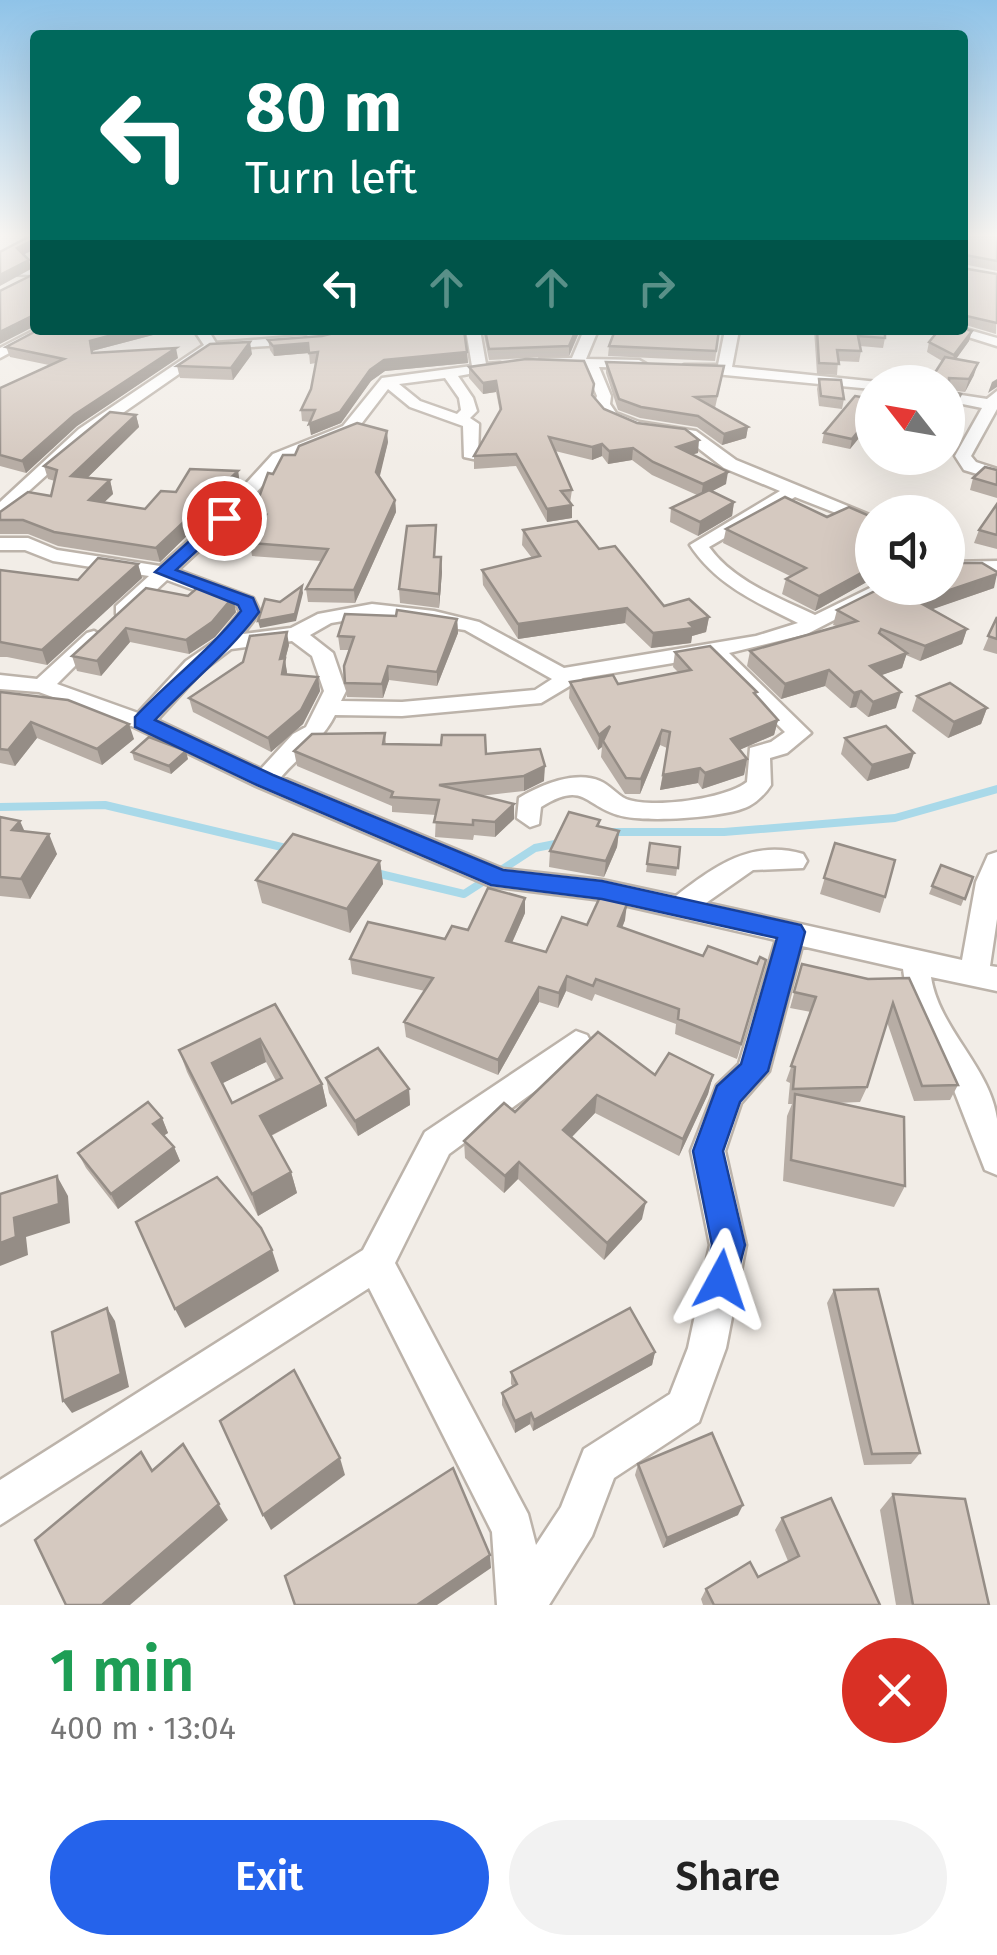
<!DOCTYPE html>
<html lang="en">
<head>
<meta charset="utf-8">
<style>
  :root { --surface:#fff; --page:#f2f2f2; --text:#222; --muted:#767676; --accent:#2563eb }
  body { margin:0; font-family:"Fira Sans",sans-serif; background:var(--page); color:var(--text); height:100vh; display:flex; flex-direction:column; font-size:38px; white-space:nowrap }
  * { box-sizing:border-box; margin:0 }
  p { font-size:32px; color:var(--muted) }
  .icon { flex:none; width:55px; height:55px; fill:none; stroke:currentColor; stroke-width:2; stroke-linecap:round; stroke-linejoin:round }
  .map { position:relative; height:1605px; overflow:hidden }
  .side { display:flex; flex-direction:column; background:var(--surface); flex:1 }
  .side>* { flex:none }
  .guide { position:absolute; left:30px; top:30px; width:938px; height:305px; border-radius:10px; box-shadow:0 10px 40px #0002; background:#00695c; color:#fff; overflow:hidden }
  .needle { width:65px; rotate:301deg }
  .fabs { position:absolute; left:855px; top:365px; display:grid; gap:20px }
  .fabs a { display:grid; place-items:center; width:110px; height:110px; border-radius:50%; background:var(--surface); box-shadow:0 10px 40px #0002; font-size:50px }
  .pin { position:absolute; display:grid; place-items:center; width:85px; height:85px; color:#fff; margin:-42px; border:5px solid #fff; border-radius:50%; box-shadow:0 2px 10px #0007 }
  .me { position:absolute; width:110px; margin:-55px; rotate:5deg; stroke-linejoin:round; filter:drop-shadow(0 0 8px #0008) }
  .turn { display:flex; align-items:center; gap:35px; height:210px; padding:0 50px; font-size:45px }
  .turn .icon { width:130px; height:130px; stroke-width:2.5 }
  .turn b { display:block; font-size:70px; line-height:85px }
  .lanes { display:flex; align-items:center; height:95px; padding:0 50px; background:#0003; justify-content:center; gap:50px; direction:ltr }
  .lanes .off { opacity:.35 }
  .round { display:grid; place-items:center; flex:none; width:105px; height:105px; border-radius:52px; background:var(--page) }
  .overview { display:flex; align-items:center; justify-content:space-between; height:170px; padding:0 50px }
  h1 { font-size:60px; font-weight:600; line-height:75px; color:#1e9e55 }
  .action { display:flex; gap:20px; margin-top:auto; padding:20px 50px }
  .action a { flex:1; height:115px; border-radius:60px; background:var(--accent); color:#fff; font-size:40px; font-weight:600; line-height:115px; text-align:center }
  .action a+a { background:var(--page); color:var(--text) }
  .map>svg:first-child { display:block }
</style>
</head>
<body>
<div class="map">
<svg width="997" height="1605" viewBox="0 0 997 1605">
  <rect width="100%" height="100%" fill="#f2ede7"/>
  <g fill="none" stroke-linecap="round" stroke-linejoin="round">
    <g stroke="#a9d9e9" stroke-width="8">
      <path d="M0 807 105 805 290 849"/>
      <path d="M613 832H724L895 818 997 789"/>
      <path d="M376 873 464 894 535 848 560 843"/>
    </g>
    <g stroke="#bcb3aa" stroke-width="5">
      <g id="street">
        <path d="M0 266 35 267V275L0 274Z"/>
        <path d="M962 328 997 338V346L946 330Z"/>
        <path d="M35 330H52L0 358V348Z"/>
        <path d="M194 330H208L216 343 303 336 310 340 303 344 215 349 91 435 0 517V502L79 429 204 345Z"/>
        <path d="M466 330H480L486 364 500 363 507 367 458 376 473 398 477 411 470 418 479 424 478 460 464 457 463 426 410 407 388 389 355 432 285 460 230 522 178 570 253 598 260 612 243 634 291 628 318 614 372 604 434 611 479 622 564 668 756 636 798 623C757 603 715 584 690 545L780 491 724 468 685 438 636 431 606 419 594 404 597 396 585 367 540 365V359L572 358 584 330H598L586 359 639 360 646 364 639 368 599 367 611 396 610 404 616 413 639 422 696 431 736 460 872 516V527L795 497 709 547C733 581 779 598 815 615L872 587 896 588 807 634 729 653 811 733 787 753 770 758 771 785C766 793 757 802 749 806 726 818 642 823 618 815 585 806 584 780 541 807L539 824 530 827 517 818 519 798C540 785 576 770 600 781 610 785 617 795 626 799 652 809 726 799 747 782L750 748 771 742 785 732 709 657 583 678 541 703 402 716 335 715C323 740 299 756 281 777L503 869 602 880 676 896C715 866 752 839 803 854L807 861 803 868 753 870 706 903 962 960 976 882 988 855 997 852V919L990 966 997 967V991L931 977C939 1029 990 1067 997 1119 997 1137 997 1157 997 1175L985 1170 948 1075 908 1003 903 969 802 946 769 1071 741 1103 725 1151 746 1245 726 1348 699 1422 614 1478 592 1536 549 1605H497L492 1532 369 1288 0 1525V1480L363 1250 425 1132 576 1031 587 1035 592 1044 587 1053 449 1154 395 1263 528 1514 536 1545 561 1507 584 1449 670 1394 688 1348 710 1245 691 1151 717 1085 739 1064 776 940 602 900 490 886 256 786 134 727 39 692 0 689V675L37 679 87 633 94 631 104 637 57 684 138 713 186 661 218 639 240 612 237 606 167 580 130 614H116V606L149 576 53 561 25 550H0V538H28L57 550 160 566 218 514 273 454 343 426 382 378 472 366ZM445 378 459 398 461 410 457 414 420 401 399 384ZM372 616 465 630 552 679 535 690 402 702 341 701 346 691 333 653 310 635 331 623ZM292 641 312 656 324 691 306 727 293 734 261 769 157 720 202 671 231 649Z"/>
        <path d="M725 330H739L732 367 878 382H872V389L684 371V365H718Z"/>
        <path d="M997 391V409L971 456 976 462 997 469V480L964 470 955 456 982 408 948 401V393L987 399Z"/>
        <path d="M872 396V427L859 430 864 401Z"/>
        <path d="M997 561V573L948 574V562Z"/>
      </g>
    </g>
    <use href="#street" fill="#fff" fill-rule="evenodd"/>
  </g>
  <g fill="#b7ada5" fill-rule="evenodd">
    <path d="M962 236H997V271L963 264Z"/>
    <path d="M962 268 997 274 996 334 962 324Z"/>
    <path d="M38 330H172L92 351V353L178 358 77 426 26 473 0 466V388L49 365 10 357 6 347Z"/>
    <path d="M255 330H464L468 363 385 371 371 381 341 423 311 435 310 422 302 421 301 410 311 389 316 363 310 364 309 353 274 356 270 350 268 340 322 336 340 332 258 335Z"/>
    <path d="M483 330H580L569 356 489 360Z"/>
    <path d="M814 330H885V338L883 348 860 346 861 351 859 362 838 361 837 375 817 374Z"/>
    <path d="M932 330H962L969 341 956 359 974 375 965 392 949 390 957 407 950 419 948 418V382L942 361 927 352 929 342 935 334H931Z"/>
    <path d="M719 331 715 361 608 356 609 346Z"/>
    <path d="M252 354 233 380 180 378 177 366Z"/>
    <path d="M606 362 722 377 715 408 748 427 746 438 722 445 697 427 640 418 618 410 606 373Z"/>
    <path d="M469 367 594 384 593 396 604 409 698 453 692 454 726 484 712 491 734 502 732 516 698 536 670 522 671 508 697 495 652 475 632 460 608 464 602 456 592 460 555 451 572 490 570 503 572 518 547 522 516 466 474 469V456L500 412 496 392 483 394 469 378Z"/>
    <path d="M819 379 844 399 842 409 819 406 817 389Z"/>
    <path d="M136 415 139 427 87 478 110 480 113 494 104 502 145 509 176 492 238 471 240 484 160 562 58 546 28 534H0V512L51 496 55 481 48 479 44 466Z"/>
    <path d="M858 422 863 433 850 449 822 443 824 433Z"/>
    <path d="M388 442 379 476 395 500 396 512 355 603 308 602 306 589 321 561 252 556 250 543 259 528H255L252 516 273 474 295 455Z"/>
    <path d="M997 470V498L970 490 973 478Z"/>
    <path d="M997 504V549L974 543 979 530Z"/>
    <path d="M827 517H872V579L815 611 782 594 786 579 790 576 723 543 726 529Z"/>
    <path d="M436 525 435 557 442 572 439 608 400 603 399 589Z"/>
    <path d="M523 530 599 549 664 606 709 617 706 632 692 636 691 643 651 648 625 623 518 639 483 585 482 570 532 558 522 545Z"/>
    <path d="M138 564 142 578 47 665 7 657H0V570L78 580Z"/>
    <path d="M146 588 236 612 215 637 189 654 130 642 101 676 77 671 72 656Z"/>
    <path d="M994 588 932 609 967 629 962 644 920 661 906 655 902 668 881 675 896 708 868 717 856 707 850 708 825 686 781 699 747 666 750 651 836 626 833 625 837 610Z"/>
    <path d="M997 617V654L983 650Z"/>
    <path d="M457 619 458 633 437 686 389 680 383 698 347 697 345 683 349 650H340L338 636Z"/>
    <path d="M289 645 285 660 287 674 318 677 320 691 303 724 271 752 193 712 189 698Z"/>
    <path d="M675 652 757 696 778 720 774 735 739 750 747 759 744 775 702 789 698 783 660 790 667 748 660 745 640 794H625L601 757 602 747 598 750 569 698 570 682 618 684 678 672 673 667Z"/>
    <path d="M0 692 134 739 102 765 37 738 15 766 0 763Z"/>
    <path d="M917 696 987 708 981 724 948 738 912 711Z"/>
    <path d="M385 733 386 744 486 754 544 781 524 791 480 796 514 804V819L495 837 474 835 473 840 435 837 436 815 392 812V806L297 766 294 751Z"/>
    <path d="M845 738 909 768 867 781 841 754Z"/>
    <path d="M132 752 188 759 171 774 134 760Z"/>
    <path d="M0 817 57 854 30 899 0 896Z"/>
    <path d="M600 820 599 826 619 831 617 847 604 877 549 867 550 851Z"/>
    <path d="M650 843 680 847 676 876 646 872Z"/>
    <path d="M835 843 885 897 880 913 820 894Z"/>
    <path d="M380 861 383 884 350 933 262 903 256 880Z"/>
    <path d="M941 865 973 877 961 906 929 894Z"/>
    <path d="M525 913 512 943 546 952 587 925 625 920 622 928 703 956 757 964 766 960 737 1059 675 1034 676 1024 595 994 592 1001 566 991 558 1008 539 1002 498 1075 406 1037 404 1022 425 991 352 974 350 959 445 939 468 930Z"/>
    <path d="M802 964 868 979 909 978 958 1085 950 1100 914 1101 887 1022 867 1087 860 1102 836 1103 905 1186 894 1207 783 1181 787 1116 792 1104H788L790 1083 786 1081 811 1012 790 1008Z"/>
    <path d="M275 1004 322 1084 327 1106 271 1136 291 1172 297 1193 258 1216 187 1072 179 1050ZM266 1062 276 1081 232 1103 222 1083Z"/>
    <path d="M655 1075H713L708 1094 679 1156 595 1113 572 1137 642 1219 604 1260 518 1179 504 1193 465 1158 464 1141 515 1112Z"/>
    <path d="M326 1078 409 1089 410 1105 358 1136 329 1093Z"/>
    <path d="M162 1118 168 1133 164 1135 174 1147 180 1161 118 1209 86 1168 78 1153Z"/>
    <path d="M834 1290 920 1453 911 1464 864 1465 827 1303Z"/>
    <path d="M655 1352 652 1365 533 1431 530 1424 515 1433 502 1405V1393L513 1387 511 1384V1372Z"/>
    <path d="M638 1464 738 1515 663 1548 635 1475Z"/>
    <path d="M893 1494 989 1605H896L880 1510Z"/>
    <path d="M782 1518 880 1605H703L701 1599 706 1589 758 1577 788 1561 775 1530Z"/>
  </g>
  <g fill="#958d86">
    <path d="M35 239V249L19 257 17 248Z"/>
    <path d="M29 260 31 269 0 286V275Z"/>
    <path d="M30 317 33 327 0 344V332Z"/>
    <path d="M131 330H172L92 351 94 363 90 341Z"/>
    <path d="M576 330H580L569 356V346Z"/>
    <path d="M972 331 969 341 951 366 954 355Z"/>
    <path d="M250 342 252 354 233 380 231 368Z"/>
    <path d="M308 343 309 353 274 356 273 346Z"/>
    <path d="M176 348 178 358 77 426 26 473 22 461 74 415Z"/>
    <path d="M467 352 468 363 385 371 371 381 341 423 311 435 309 424 370 370 384 360Z"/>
    <path d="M978 363 974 375 965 392 969 379Z"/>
    <path d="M997 379V387L988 393 992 382Z"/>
    <path d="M496 381V392L483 394V383Z"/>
    <path d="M136 415 139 427 75 490 71 476Z"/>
    <path d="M865 423 863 433 850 449 852 439Z"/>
    <path d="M748 427 746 438 722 445 724 434Z"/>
    <path d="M387 431 388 442 378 484 376 472Z"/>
    <path d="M699 440 698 453 676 459 677 447Z"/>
    <path d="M602 444V456L592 460V447Z"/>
    <path d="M633 448 632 460 608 464 609 451Z"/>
    <path d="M238 471 240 484 160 562 156 548Z"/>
    <path d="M728 472 726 484 701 497 703 484Z"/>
    <path d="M110 480 113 494 93 513 89 500Z"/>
    <path d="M395 500 396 512 355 603 354 590Z"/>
    <path d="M734 502 732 516 698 536 700 522Z"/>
    <path d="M572 505V518L547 522V509Z"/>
    <path d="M441 557 442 572 439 608V594Z"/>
    <path d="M138 564 142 578 47 665 42 650Z"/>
    <path d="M872 567V579L815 611 819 596Z"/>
    <path d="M997 574 994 588 913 616 917 601Z"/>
    <path d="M302 586 303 593 296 621 260 628 258 621Z"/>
    <path d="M233 597 236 612 215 637 189 654 186 640Z"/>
    <path d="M627 608 625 623 518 639V624Z"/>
    <path d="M709 617 706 632 692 636 691 643 651 648 653 633Z"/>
    <path d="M457 619 458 633 437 686V672Z"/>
    <path d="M126 628 130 642 101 676 97 661Z"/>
    <path d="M967 629 962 644 920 661 925 646Z"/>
    <path d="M287 632 289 645 285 660 287 672 285 687 280 659Z"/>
    <path d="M907 653 902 668 865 681 870 666Z"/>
    <path d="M388 666 389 680 383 698 382 684Z"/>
    <path d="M829 670 825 686 781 699 785 684Z"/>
    <path d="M318 677 320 691 303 724 271 752 268 738Z"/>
    <path d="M861 691 856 707 850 708 854 693Z"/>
    <path d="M901 692 896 708 868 717 873 702Z"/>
    <path d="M987 708 981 724 948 738 954 722Z"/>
    <path d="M778 720 774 735 728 755 731 739Z"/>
    <path d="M31 722 37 738 15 766 8 750Z"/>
    <path d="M129 724 134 739 102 765 97 749Z"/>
    <path d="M610 726 603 741 602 747 598 750 599 735Z"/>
    <path d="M662 730 660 745 640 794 641 779Z"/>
    <path d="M186 751 188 759 171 774 169 766Z"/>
    <path d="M914 753 909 768 867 781 872 765Z"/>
    <path d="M747 759 744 775 702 789 705 773Z"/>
    <path d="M545 766 544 781 524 791V776Z"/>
    <path d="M700 768 698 783 660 790 663 775Z"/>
    <path d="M514 804V819L495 837V822Z"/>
    <path d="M20 821 29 841 12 830Z"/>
    <path d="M619 831 617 847 604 877 606 861Z"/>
    <path d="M49 834 57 854 30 899 21 879Z"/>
    <path d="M380 861 383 884 350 933 347 909Z"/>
    <path d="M525 898V913L506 956V941Z"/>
    <path d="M627 904 625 920 616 942 618 926Z"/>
    <path d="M567 976 566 991 558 1008 559 993Z"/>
    <path d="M539 987V1002L498 1075V1060Z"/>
    <path d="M260 1039 266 1062 219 1085 212 1063Z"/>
    <path d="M713 1075 708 1094 679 1156 683 1139Z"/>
    <path d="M322 1084 327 1106 266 1138 260 1116Z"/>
    <path d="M409 1089 410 1105 358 1136 355 1121Z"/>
    <path d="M597 1095 595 1113 562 1147 563 1130Z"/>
    <path d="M162 1118 168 1133 160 1138 153 1124Z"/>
    <path d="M174 1147 180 1161 118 1209 111 1194Z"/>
    <path d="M519 1162 518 1179 504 1193 505 1176Z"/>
    <path d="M291 1172 297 1193 258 1216 252 1194Z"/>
    <path d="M57 1176 68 1196 70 1223 26 1237 28 1255 0 1266V1243L14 1218Z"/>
    <path d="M646 1202 642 1219 604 1260 607 1243Z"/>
    <path d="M272 1250 279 1271 185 1328 175 1309Z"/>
    <path d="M107 1308 115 1321 129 1387 72 1413 63 1401Z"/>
    <path d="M655 1352 652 1365 533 1431 534 1420Z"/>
    <path d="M531 1413 530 1424 515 1433V1421Z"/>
    <path d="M183 1444 228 1520 130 1605H102Z"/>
    <path d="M340 1458 345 1475 271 1530 263 1515Z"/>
    <path d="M743 1505 738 1515 663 1548 667 1538Z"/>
    <path d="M490 1555 491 1568 437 1605H417Z"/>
  </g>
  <g fill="#d5c9c0" stroke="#958d86" stroke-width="2.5" fill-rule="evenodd">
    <path d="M30 236H35V239L17 248 29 260 0 275V252Z"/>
    <path d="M962 236H997V261L965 255 962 265Z"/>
    <path d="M35 251V317H30L0 332V291L34 274Z"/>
    <path d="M962 268 997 274V323L962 315Z"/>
    <path d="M962 328 972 331 954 355 929 342 939 330H962Z"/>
    <path d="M38 330H131L90 341 92 353 176 348 74 415 22 461 0 455V388L64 359 6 347Z"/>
    <path d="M346 330H464L467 352 384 360 370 370 340 412 309 424 315 410H301L311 389 318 352 309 353 308 343 273 346 268 340 322 336Z"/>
    <path d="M485 330H576L569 346 489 349Z"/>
    <path d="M615 330H719L716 351 609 346Z"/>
    <path d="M817 330H885V338L858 336 861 351 837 350 839 364 819 363Z"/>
    <path d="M250 342 231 368 177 366 210 344Z"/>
    <path d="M945 357 978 363 969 379 949 378V391L961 394 954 406 948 405V382H929Z"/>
    <path d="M526 359 584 361 594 384 592 395 604 409 637 423 685 429 699 440 677 447 728 472 703 484 653 462 633 448 609 451 602 444 592 447 549 437 572 490 561 491 572 505 547 509 516 454 474 456 501 409 496 381 483 383 469 367Z"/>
    <path d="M606 362 724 366 717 396 695 397 748 427 724 434 698 416 641 407 619 399Z"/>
    <path d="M819 379 841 380 844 399 821 396Z"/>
    <path d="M855 396 861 397 858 422 865 423 852 439 824 433Z"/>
    <path d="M110 412 136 415 71 476 110 480 89 500 145 509 161 491 176 492 190 469 238 471 156 548 54 532 23 520H0V512L28 492 51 496 57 470 44 466Z"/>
    <path d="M357 423 387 431 376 472 395 500 354 590 306 589 328 549 250 543 266 515 252 516 268 473 273 474 283 455H295L299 446Z"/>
    <path d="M985 467 997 470V485L973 478Z"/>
    <path d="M709 490 734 502 700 522 671 508Z"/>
    <path d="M785 497 827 517 849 507 872 517V567L819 596 786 579 806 568 726 529Z"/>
    <path d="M997 504V535L979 530Z"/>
    <path d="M577 521 599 549 615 546 664 606 689 599 709 617 689 623 694 628 653 633 627 608 518 624 482 570 540 556 523 530Z"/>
    <path d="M436 525 434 557H441L439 594 399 589 407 526Z"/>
    <path d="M98 558 138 564 42 650 0 642V570L78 580Z"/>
    <path d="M953 563H982L997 572V574L917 601 967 629 925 646 881 629 879 633 907 653 870 666 901 692 873 702 861 691 854 693 829 670 785 684 750 651 857 621 837 610 881 588H948V565Z"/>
    <path d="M202 584 233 597 212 622 186 640 126 628 97 661 72 656 146 588 188 596Z"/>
    <path d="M302 586 295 614 258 621 265 599 280 602Z"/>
    <path d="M397 610 457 619 437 672 388 666 382 684 345 683 344 666 354 637 338 636 345 614 396 616Z"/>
    <path d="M997 617V639L988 636Z"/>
    <path d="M287 632 280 659 285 658 282 674 318 677 301 710 268 738 189 698 243 662 250 636Z"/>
    <path d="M710 646 757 692 754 693 778 720 731 739 747 759 705 773 700 768 663 775 670 732 662 730 641 779 626 778 603 741 610 726 599 735 570 682 613 675 618 684 691 670 675 652Z"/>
    <path d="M950 683 987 708 954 722 917 696Z"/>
    <path d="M0 692 68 700 129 724 97 749 31 722 8 750 0 749Z"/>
    <path d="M886 726 914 753 872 765 845 738Z"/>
    <path d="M385 733 383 744 441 745 442 735H485L486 754 540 749 545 766 524 776 439 785 514 804 495 822 473 820V825L434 822 439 800 391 797 393 792 294 751 312 734Z"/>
    <path d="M149 737 186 751 169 766 132 752Z"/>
    <path d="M569 812 600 820 597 826 619 831 606 861 550 851Z"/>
    <path d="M0 817 20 821 12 830 49 834 21 879 0 877Z"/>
    <path d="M293 834 380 861 347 909 256 880Z"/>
    <path d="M650 843 680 847 678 868 647 864Z"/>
    <path d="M835 843 895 860 885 897 824 878Z"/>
    <path d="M941 865 973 877 965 899 932 886Z"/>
    <path d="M488 888 525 898 506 941 546 952 562 917 587 925 600 897 627 904 618 926 703 956 708 946 757 964 760 957 766 960 741 1044 678 1019 679 1009 596 979 593 986 567 976 559 993 539 987 498 1060 404 1022 433 978 350 959 368 922 445 939 452 926 468 930Z"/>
    <path d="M802 964 868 979 909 978 958 1085 922 1086 893 1003 867 1087 793 1089 795 1067 791 1066 816 997 794 992Z"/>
    <path d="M275 1004 322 1084 260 1116 291 1172 252 1194 179 1050ZM260 1039 282 1078 232 1103 212 1063Z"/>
    <path d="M598 1032 655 1075 669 1053 713 1075 683 1139 597 1095 563 1130 646 1202 607 1243 519 1162 505 1176 464 1141 504 1103 515 1112Z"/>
    <path d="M378 1048 409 1089 355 1121 326 1078Z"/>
    <path d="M795 1094 904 1117 905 1186 791 1160Z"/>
    <path d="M148 1102 162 1118 153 1124 174 1147 111 1194 78 1153Z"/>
    <path d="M57 1176 59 1204 14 1218 16 1237 0 1243V1194Z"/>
    <path d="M217 1177 261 1228 272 1250 175 1309 136 1222Z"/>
    <path d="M878 1289 920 1453 872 1454 834 1290Z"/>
    <path d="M107 1308 121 1374 63 1401 52 1332Z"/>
    <path d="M630 1308 655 1352 534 1420 531 1413 515 1421 502 1393 517 1384 511 1372Z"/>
    <path d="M294 1370 340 1458 263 1515 220 1421Z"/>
    <path d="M712 1433 743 1505 667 1538 638 1464Z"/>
    <path d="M183 1444 219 1504 102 1605H66L35 1540 141 1452 152 1471Z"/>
    <path d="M453 1468 490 1555 417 1605H295L285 1576Z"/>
    <path d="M893 1494 965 1499 989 1605H913Z"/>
    <path d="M831 1498 880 1605H714L706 1589 750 1562 758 1577 799 1556 782 1518Z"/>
  </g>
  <linearGradient id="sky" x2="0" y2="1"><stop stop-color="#8fc3e8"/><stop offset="0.51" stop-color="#f9f7f4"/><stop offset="1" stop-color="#f9f7f4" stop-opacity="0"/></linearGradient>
  <rect width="997" height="461" fill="url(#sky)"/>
  <path fill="#2563eb" stroke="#184099" stroke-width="2.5" d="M218 515 232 518 176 570 253 598 259 612C230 652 189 683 155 720L273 775 503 870 602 881 801 925 805 932 768 1071 740 1102 723 1151 745 1245 733 1291 721 1296 709 1291 704 1280 712 1245 693 1151 717 1086 741 1064 777 938 602 899 491 885 257 785 135 727V717C169 681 210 650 241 611L238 605 155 572Z"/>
</svg>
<div class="fabs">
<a><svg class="needle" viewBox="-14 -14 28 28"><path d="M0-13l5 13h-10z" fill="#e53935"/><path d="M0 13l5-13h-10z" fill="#767676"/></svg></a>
<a><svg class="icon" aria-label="sound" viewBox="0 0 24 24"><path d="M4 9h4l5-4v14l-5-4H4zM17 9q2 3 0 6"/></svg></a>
</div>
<div class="pin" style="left:224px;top:518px;background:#d93025"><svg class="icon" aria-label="arrive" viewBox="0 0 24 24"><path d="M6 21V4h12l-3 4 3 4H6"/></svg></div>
<svg class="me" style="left:721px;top:1280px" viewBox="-20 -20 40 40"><path d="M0-17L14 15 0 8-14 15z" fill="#2563eb" stroke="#fff" stroke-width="4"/></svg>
<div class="guide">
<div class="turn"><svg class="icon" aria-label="left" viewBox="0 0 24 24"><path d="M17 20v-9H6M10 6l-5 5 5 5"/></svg><div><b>80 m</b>Turn left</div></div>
<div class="lanes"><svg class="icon" aria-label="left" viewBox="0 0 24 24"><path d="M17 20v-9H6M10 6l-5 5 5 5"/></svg><svg class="icon off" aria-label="ahead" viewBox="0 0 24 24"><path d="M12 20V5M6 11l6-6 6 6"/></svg><svg class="icon off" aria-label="ahead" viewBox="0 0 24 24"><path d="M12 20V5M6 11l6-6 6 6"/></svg><svg class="icon off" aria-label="right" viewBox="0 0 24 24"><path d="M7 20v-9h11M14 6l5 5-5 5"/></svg></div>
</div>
</div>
<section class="side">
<div class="overview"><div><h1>1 min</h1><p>400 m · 13:04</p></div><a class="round" style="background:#d93025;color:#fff"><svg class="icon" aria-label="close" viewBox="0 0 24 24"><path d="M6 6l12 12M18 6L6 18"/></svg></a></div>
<div class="action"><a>Exit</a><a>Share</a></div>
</section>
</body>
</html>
